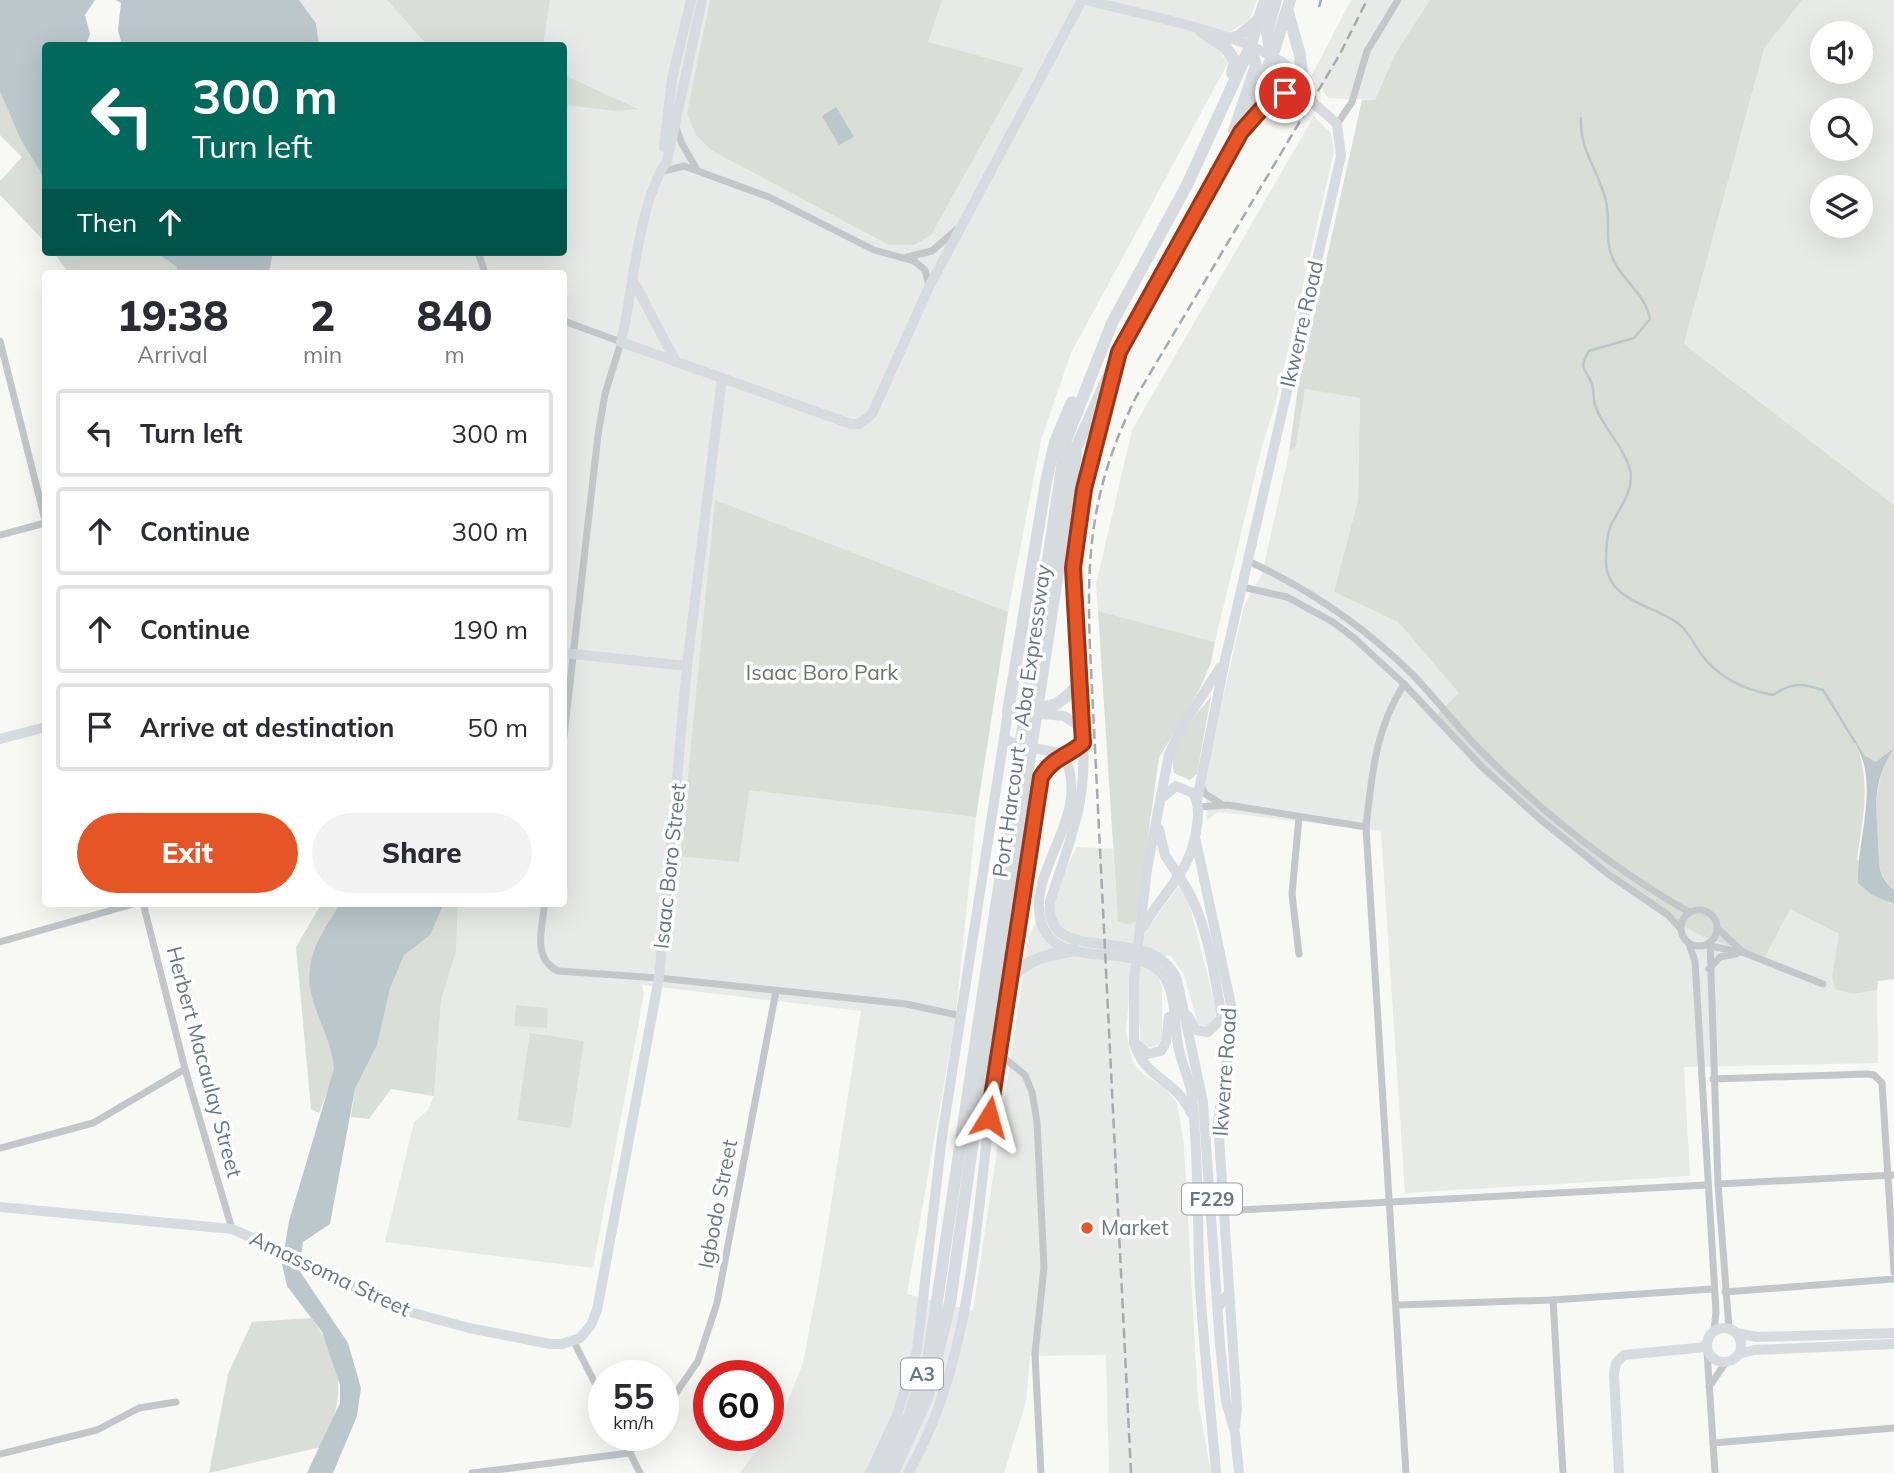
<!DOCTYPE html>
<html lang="en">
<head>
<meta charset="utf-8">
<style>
  :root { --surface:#fff; --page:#f2f2f3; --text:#2b2b33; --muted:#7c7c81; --line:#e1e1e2; --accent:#e65526 }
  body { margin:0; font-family:Mulish,sans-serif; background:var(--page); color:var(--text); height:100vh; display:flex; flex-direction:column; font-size:26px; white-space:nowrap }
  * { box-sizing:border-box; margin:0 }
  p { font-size:23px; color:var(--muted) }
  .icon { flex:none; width:38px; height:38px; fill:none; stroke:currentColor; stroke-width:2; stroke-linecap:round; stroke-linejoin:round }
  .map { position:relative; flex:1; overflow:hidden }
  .panel { position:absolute; left:42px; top:270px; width:525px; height:637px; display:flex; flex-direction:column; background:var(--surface); border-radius:7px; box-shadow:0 7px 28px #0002 }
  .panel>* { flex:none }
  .banner { position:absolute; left:42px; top:42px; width:525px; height:214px; border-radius:7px; box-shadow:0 7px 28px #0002; background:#00695c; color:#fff; overflow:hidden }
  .tools { position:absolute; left:1810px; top:21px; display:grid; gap:14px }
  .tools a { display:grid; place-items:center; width:63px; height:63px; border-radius:50%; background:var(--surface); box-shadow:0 7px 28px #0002; font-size:35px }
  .speed { position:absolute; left:588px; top:1360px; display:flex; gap:14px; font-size:35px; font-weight:700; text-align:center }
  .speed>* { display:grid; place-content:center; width:91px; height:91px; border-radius:50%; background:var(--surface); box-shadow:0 7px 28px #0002; line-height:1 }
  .speed small { font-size:18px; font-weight:400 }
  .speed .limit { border:10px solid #d22; background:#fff; color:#111 }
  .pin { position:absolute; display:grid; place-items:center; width:60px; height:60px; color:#fff; margin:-30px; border:4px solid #fff; border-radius:50%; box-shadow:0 2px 7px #0007 }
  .me { position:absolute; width:77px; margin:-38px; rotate:8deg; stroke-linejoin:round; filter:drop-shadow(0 0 5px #0008) }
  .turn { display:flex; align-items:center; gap:24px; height:147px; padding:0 35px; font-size:32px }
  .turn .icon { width:91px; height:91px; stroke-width:2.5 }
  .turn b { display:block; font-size:49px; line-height:60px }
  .then { display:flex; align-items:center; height:66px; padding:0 35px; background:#0003; gap:14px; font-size:26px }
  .eta { display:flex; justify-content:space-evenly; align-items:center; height:119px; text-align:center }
  .eta b { font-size:42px; font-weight:800; line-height:49px }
  .primary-button { display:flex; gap:14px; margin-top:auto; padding:14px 35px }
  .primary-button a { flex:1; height:80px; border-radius:42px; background:var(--accent); color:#fff; font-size:28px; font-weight:800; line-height:80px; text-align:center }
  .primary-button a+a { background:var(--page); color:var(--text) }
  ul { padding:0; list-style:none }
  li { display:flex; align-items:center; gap:21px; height:88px; margin:0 14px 10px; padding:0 21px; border:4px solid var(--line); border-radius:7px }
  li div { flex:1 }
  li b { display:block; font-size:26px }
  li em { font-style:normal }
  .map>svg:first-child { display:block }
</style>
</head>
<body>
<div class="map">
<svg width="1894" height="1473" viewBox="0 0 1894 1473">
  <rect width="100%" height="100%" fill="#f8f8f5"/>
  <g fill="#e8eae8" fill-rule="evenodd">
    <path d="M299 0H387L427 45H319L316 23Z"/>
    <path d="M550 0H1257L1249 20 1228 33 1222 56 1229 61 1071 353 1041 440 1008 612 976 817 955 1022 907 1294 973 1311 1029 935 1077 847 1113 849 1118 921H1136L1126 1031 1132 1061 1144 1075 1165 1088 1177 1103 1184 1145 1198 1401 1211 1473H1109L1106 1355 1030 1356 1026 1402 1004 1473H740L782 1416 803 1363 822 1262 861 1011 642 985 644 994 593 1268 385 1242 414 1122 428 1110 434 1096 441 1001 456 950 458 903H564V273H269L273 252H564V105L615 111 637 108 564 75V46L543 45Z"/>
    <path d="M1351 0H1430L1395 54 1375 100 1328 98 1312 75Z"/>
    <path d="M1802 0H1894V505L1684 344 1764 49ZM1822 33H1860V72H1822ZM1822 110H1860V149H1822ZM1822 187H1860V226H1822Z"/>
    <path d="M1314 116 1331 133 1334 152 1275 405 1262 446 1215 642 1098 611 1096 584 1132 430Z"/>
    <path d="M1305 389 1360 397 1358 500 1334 592 1398 622 1460 694 1434 717 1839 934 1832 977 1854 994 1877 990 1878 1063 1684 1067 1690 1176 1405 1193 1381 831 1218 812 1207 820 1205 776 1244 606 1262 574 1289 453 1296 445Z"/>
    <path d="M1179 886 1188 899 1217 1013 1210 1027 1198 1024 1184 974 1171 956 1167 955 1156 974 1162 986V1038L1157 1046 1148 1047 1141 1042 1139 1020V972L1145 932Z"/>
  </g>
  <g fill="#d9dfd6">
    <path d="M0 0 45 172V242L0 195V181L22 157 0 135Z"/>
    <path d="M387 0H550L543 46 427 45Z"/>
    <path d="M710 0H942L928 42 1024 68 931 235 914 245H889L711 150 696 135 687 113Z"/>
    <path d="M1430 0H1802L1764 49 1684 344 1894 505V890C1876 874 1880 862 1878 840 1875 806 1874 780 1893 750L1876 762 1864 755 1856 744C1871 782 1863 819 1857 859L1889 903 1894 904V979L1878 981 1877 990 1854 994 1835 989 1832 977 1839 934 1790 909 1765 957 1704 937 1675 922 1589 859 1480 767 1434 717 1459 693 1398 622 1334 592 1358 500 1360 398 1305 389 1296 446 1289 453 1298 387 1362 100H1375L1395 54Z"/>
    <path d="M564 75 639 109 615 111 564 105Z"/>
    <path d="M53 252H209L216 273H69Z"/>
    <path d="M715 500 1008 612 976 817 749 790 739 862 680 856Z"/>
    <path d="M1098 611 1215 642 1211 663 1200 688 1159 758 1136 921 1129 925 1118 921Z"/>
    <path d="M1211 697 1197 774 1190 780 1174 773C1166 747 1195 715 1211 697Z"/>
    <path d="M322 903H385L351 1032 319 1113 311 1109 296 947Z"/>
    <path d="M405 903H458L456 951 441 1001 434 1096 391 1089 369 1119 351 1117 355 1089 377 1045Z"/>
    <path d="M516 1005 548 1008 547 1028 514 1026Z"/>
    <path d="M530 1033 584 1041 571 1128 517 1120Z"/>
    <path d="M311 1318C345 1363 346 1399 321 1447L209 1473 228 1374 252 1322Z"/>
  </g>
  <g fill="#bbc7cb">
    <path d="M0 0H95L85 15 90 34 86 45 46 46 45 179 20 138 0 91Z"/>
    <path d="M116 0H299L316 23 319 45H122L118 30 121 3Z"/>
    <path d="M836 107 854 137 839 145 822 116Z"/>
    <path d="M155 252H273L269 273H178L176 266Z"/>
    <path d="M1854 739 1864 755 1876 762 1894 748C1872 784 1876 801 1878 841 1880 863 1876 875 1894 890V904L1872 895 1858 883C1857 845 1873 802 1864 765 1862 756 1857 748 1854 739Z"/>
    <path d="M341 903H444L430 935 404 955 390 988 377 1045 355 1089 330 1224 303 1242 299 1270 348 1343 361 1388 357 1416 333 1473H307L340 1403V1385L322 1332 287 1286 282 1264 289 1221 334 1069C332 1042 319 1023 312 997 302 961 322 931 341 903Z"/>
  </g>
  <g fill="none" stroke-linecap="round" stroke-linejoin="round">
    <path stroke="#bbc7cb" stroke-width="2.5" d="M1581 118C1579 150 1599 171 1606 201 1611 222 1603 244 1616 265 1627 284 1646 296 1650 319L1634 338 1589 351C1578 370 1585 367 1592 384 1594 390 1593 398 1595 405 1603 429 1624 446 1630 470 1635 489 1619 509 1611 525 1607 534 1606 551 1606 562 1607 602 1655 605 1679 624 1688 631 1694 644 1701 654 1718 677 1745 690 1773 695 1792 682 1801 683 1823 690L1855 742"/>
    <g stroke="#c3c7ca" stroke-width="7">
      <path d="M1337 124 1352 102 1367 51 1398 0"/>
      <path d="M675 125 682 144 696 168"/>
      <path d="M660 172 684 166 769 197 874 250 914 261 925 270 929 286"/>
      <path d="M478 252 485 273"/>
      <path d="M907 257 932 251 956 230"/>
      <path d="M564 321 621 342 605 394 598 435 564 736"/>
      <path d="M0 341 46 524"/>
      <path d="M0 535 45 523"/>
      <path d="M1248 561C1311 590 1364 626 1413 675 1439 702 1461 732 1488 758 1547 816 1617 871 1689 912"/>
      <path d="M1242 587 1287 597 1333 622 1354 638 1404 684 1482 767 1541 820 1608 874 1668 915 1680 928"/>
      <path d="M1404 684C1375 730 1372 774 1366 827L1406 1473"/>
      <path d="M1200 783 1205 794 1220 803"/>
      <path d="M1198 807 1228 805 1366 827"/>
      <path d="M1299 817 1292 894 1299 954"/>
      <path d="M143 903 185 1069 232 1229"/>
      <path d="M545 903C542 927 532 959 558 971L659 978 906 1004 962 1016"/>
      <circle cx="1699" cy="928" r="18"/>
      <path d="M1717 928 1742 951"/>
      <path d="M0 942 137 903"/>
      <path d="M1710 942 1718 1184 1729 1328"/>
      <path d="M1689 944 1695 961 1716 1312 1714 1330"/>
      <path d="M1710 946 1745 953 1823 984"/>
      <path d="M1709 969 1720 957 1736 954"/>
      <path d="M998 1053 1025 1075 1032 1092 1037 1122 1044 1267 1035 1354 1041 1473"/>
      <path d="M1713 1079 1867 1074 1874 1075 1882 1083 1894 1272"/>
      <path d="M0 1148 93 1123 185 1069"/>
      <path d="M1718 1184 1894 1175"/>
      <path d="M1222 1211 1707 1185"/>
      <path d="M1725 1292 1894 1279"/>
      <path d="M1553 1300 1563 1473"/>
      <path d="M1398 1305 1553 1300 1712 1289"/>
      <path d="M574 1342 604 1401"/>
      <path d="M1707 1351 1715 1473"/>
      <path d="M1709 1387 1726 1362"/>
      <path d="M663 1412 698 1361 717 1303 776 991"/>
      <path d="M621 1435 640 1473"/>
      <path d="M1713 1443 1894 1428"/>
      <path d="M0 1454 97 1430 139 1408 176 1402"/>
      <path d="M472 1473 629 1453 644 1435"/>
    </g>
    <g stroke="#d6dbdf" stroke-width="10">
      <path d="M702 0 667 161C637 205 634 289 621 342L851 424H859L872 414 929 287 1082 0"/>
      <path d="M1086 0C1143 15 1235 31 1283 63 1296 72 1305 87 1312 101"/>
      <path d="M664 147 672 79 691 0"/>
      <path d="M634 282 676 362"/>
      <path d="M564 653 687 666"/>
      <path d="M0 739 46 727"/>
      <path d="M1197 800 1225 660 1341 156 1337 124C1312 99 1289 90 1272 57"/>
      <path d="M1159 829 1165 855 1180 878"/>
      <path d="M1196 841 1231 1005 1229 1047 1218 1122 1237 1408 1235 1427"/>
      <path d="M1143 927C1165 889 1192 872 1197 825 1199 813 1199 803 1193 793L1176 786 1163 797"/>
      <path d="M1134 1042V980L1147 869 1169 754 1183 725 1220 668"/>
      <path d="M0 1207 232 1229 303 1260 395 1308 469 1328 550 1344H562L580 1338 591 1325 597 1310 659 978 687 666 722 378"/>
      <circle cx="1724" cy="1345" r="17"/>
      <path d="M1736 1333 1757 1337 1894 1333"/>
      <path d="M1739 1354 1754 1350 1894 1344"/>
      <path d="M1619 1473 1614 1374 1616 1363 1624 1355 1706 1347"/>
    </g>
    <g stroke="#d6dbdf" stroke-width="10">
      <path d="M1005 739 1015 744 1063 754"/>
      <path d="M1063 754C1095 815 1026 868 1041 922 1056 975 1139 937 1165 978 1176 996 1174 1025 1178 1045 1181 1063 1190 1079 1192 1096 1199 1160 1197 1224 1200 1288 1204 1350 1211 1411 1216 1473"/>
      <path d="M1180 878C1207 916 1214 973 1222 1018L1208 1032 1196 1030 1188 1016"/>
      <path d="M1134 1042C1144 1080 1176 1078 1191 1113"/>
      <path d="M1134 1042 1148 1054 1161 1051 1166 1042 1169 1017"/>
      <path d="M1219 1306 1228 1294"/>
      <path d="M870 1473 897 1415 917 1350 942 1137 1008 712 1012 711 1064 716 1082 728C1089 802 1071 835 1050 902 1044 971 1152 919 1177 980L1203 1102 1220 1345 1226 1401 1235 1433 1239 1473"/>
      <path d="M908 1473C973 1361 975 1222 992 1097 1006 991 1021 883 1041 777 1051 758 1068 756 1083 743"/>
    </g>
    <g stroke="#d6dbdf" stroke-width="12">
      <path d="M1288 12 1300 55 1303 84"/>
      <path d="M1201 31 1226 48 1235 61 1232 73"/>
      <path d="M1229 39 1239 36 1257 21"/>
      <path d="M1272 57 1267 33 1276 0"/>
      <path d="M1250 122 1278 94 1300 96"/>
      <path d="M1234 131 1256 66 1250 47"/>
      <path d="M1030 705C1052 712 1064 700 1078 685"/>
      <path d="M1008 712 1046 482 1055 442 1072 402"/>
      <path d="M1082 728 1073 568 1084 489 1109 386"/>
      <path d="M995 1003C1015 963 1033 958 1074 950"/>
      <path d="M881 1473 909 1416 929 1354 1066 440 1112 323 1187 185 1250 47 1265 0"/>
      <path d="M893 1473 927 1398 950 1303 991 1013 1077 446 1119 352 1227 162 1272 57 1290 0"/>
    </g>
    <g stroke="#a3aab0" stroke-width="2.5" stroke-dasharray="10 5" stroke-linecap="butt">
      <path d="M1319 7 1321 0"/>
      <path d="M1131 1473 1090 648C1086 551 1092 486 1136 397L1340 54 1367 0"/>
    </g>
  </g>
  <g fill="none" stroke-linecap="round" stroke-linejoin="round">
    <g stroke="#963719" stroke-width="18">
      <path id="route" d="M989 1117 1041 777C1052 758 1068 756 1083 743L1073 568 1084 489 1119 352 1241 132 1273 96 1285 93"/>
    </g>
    <use href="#route" stroke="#e65526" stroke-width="12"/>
  </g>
  <circle fill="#e65526" stroke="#fff" stroke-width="2.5" cx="1087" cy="1228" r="7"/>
  <g text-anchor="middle" stroke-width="7" stroke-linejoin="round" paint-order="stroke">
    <g fill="#fff" stroke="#94a0aa" stroke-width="2">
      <rect x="1182" y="1183.5" width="60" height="31" rx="5"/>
      <rect x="901" y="1358.5" width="42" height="31" rx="5"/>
    </g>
    <g font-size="19" font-weight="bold" fill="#667886">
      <text x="1212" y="1206">F229</text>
      <text x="922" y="1381">A3</text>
    </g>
    <g font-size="21" fill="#667886" stroke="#fff">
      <text transform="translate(1302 324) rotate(-77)" y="7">Ikwerre Road</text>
      <text transform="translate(1022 721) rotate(-82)" y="7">Port Harcourt - Aba Expressway</text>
      <text transform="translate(670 866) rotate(-84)" y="7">Isaac Boro Street</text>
      <text transform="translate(204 1062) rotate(75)" y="7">Herbert Macaulay Street</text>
      <text transform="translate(1225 1072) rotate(-86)" y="7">Ikwerre Road</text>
      <text transform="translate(718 1204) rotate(-79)" y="7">Igbodo Street</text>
      <text transform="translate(330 1274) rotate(25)" y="7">Amassoma Street</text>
    </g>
    <g font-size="21" fill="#667861" stroke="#fff">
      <text x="822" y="680">Isaac Boro Park</text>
    </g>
    <g font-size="21" fill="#667886" stroke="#fff" text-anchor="start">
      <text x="1101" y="1235">Market</text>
    </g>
  </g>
</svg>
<div class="tools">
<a><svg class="icon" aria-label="sound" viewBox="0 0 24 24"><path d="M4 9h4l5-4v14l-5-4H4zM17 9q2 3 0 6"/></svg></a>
<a><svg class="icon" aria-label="search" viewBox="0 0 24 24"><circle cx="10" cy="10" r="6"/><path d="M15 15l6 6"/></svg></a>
<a><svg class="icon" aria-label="layers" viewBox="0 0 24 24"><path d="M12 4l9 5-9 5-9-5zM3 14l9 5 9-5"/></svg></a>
</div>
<div class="speed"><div>55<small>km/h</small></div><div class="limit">60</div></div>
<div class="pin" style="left:1285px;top:93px;background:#d93025"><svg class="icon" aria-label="arrive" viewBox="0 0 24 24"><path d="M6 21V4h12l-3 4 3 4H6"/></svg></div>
<svg class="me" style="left:989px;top:1117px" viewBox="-20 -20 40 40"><path d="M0-17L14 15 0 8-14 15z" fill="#e65526" stroke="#fff" stroke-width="4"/></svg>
<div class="banner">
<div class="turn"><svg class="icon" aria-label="left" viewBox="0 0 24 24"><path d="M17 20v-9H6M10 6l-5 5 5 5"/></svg><div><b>300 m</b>Turn left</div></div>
<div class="then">Then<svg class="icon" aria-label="ahead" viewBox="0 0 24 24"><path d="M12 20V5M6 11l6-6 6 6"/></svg></div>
</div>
<section class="panel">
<div class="eta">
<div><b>19:38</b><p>Arrival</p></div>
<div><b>2</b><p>min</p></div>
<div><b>840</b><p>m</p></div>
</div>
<ul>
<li><svg class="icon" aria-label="left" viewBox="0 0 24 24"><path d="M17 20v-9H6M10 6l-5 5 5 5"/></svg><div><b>Turn left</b></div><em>300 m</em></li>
<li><svg class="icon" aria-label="ahead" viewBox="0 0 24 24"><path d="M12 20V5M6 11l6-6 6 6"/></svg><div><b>Continue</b></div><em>300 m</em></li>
<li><svg class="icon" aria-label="ahead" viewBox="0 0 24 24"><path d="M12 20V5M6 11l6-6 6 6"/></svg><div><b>Continue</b></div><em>190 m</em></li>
<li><svg class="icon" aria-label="arrive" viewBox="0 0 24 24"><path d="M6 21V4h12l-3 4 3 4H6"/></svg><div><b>Arrive at destination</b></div><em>50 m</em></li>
</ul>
<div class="primary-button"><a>Exit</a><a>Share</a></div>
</section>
</div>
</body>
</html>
